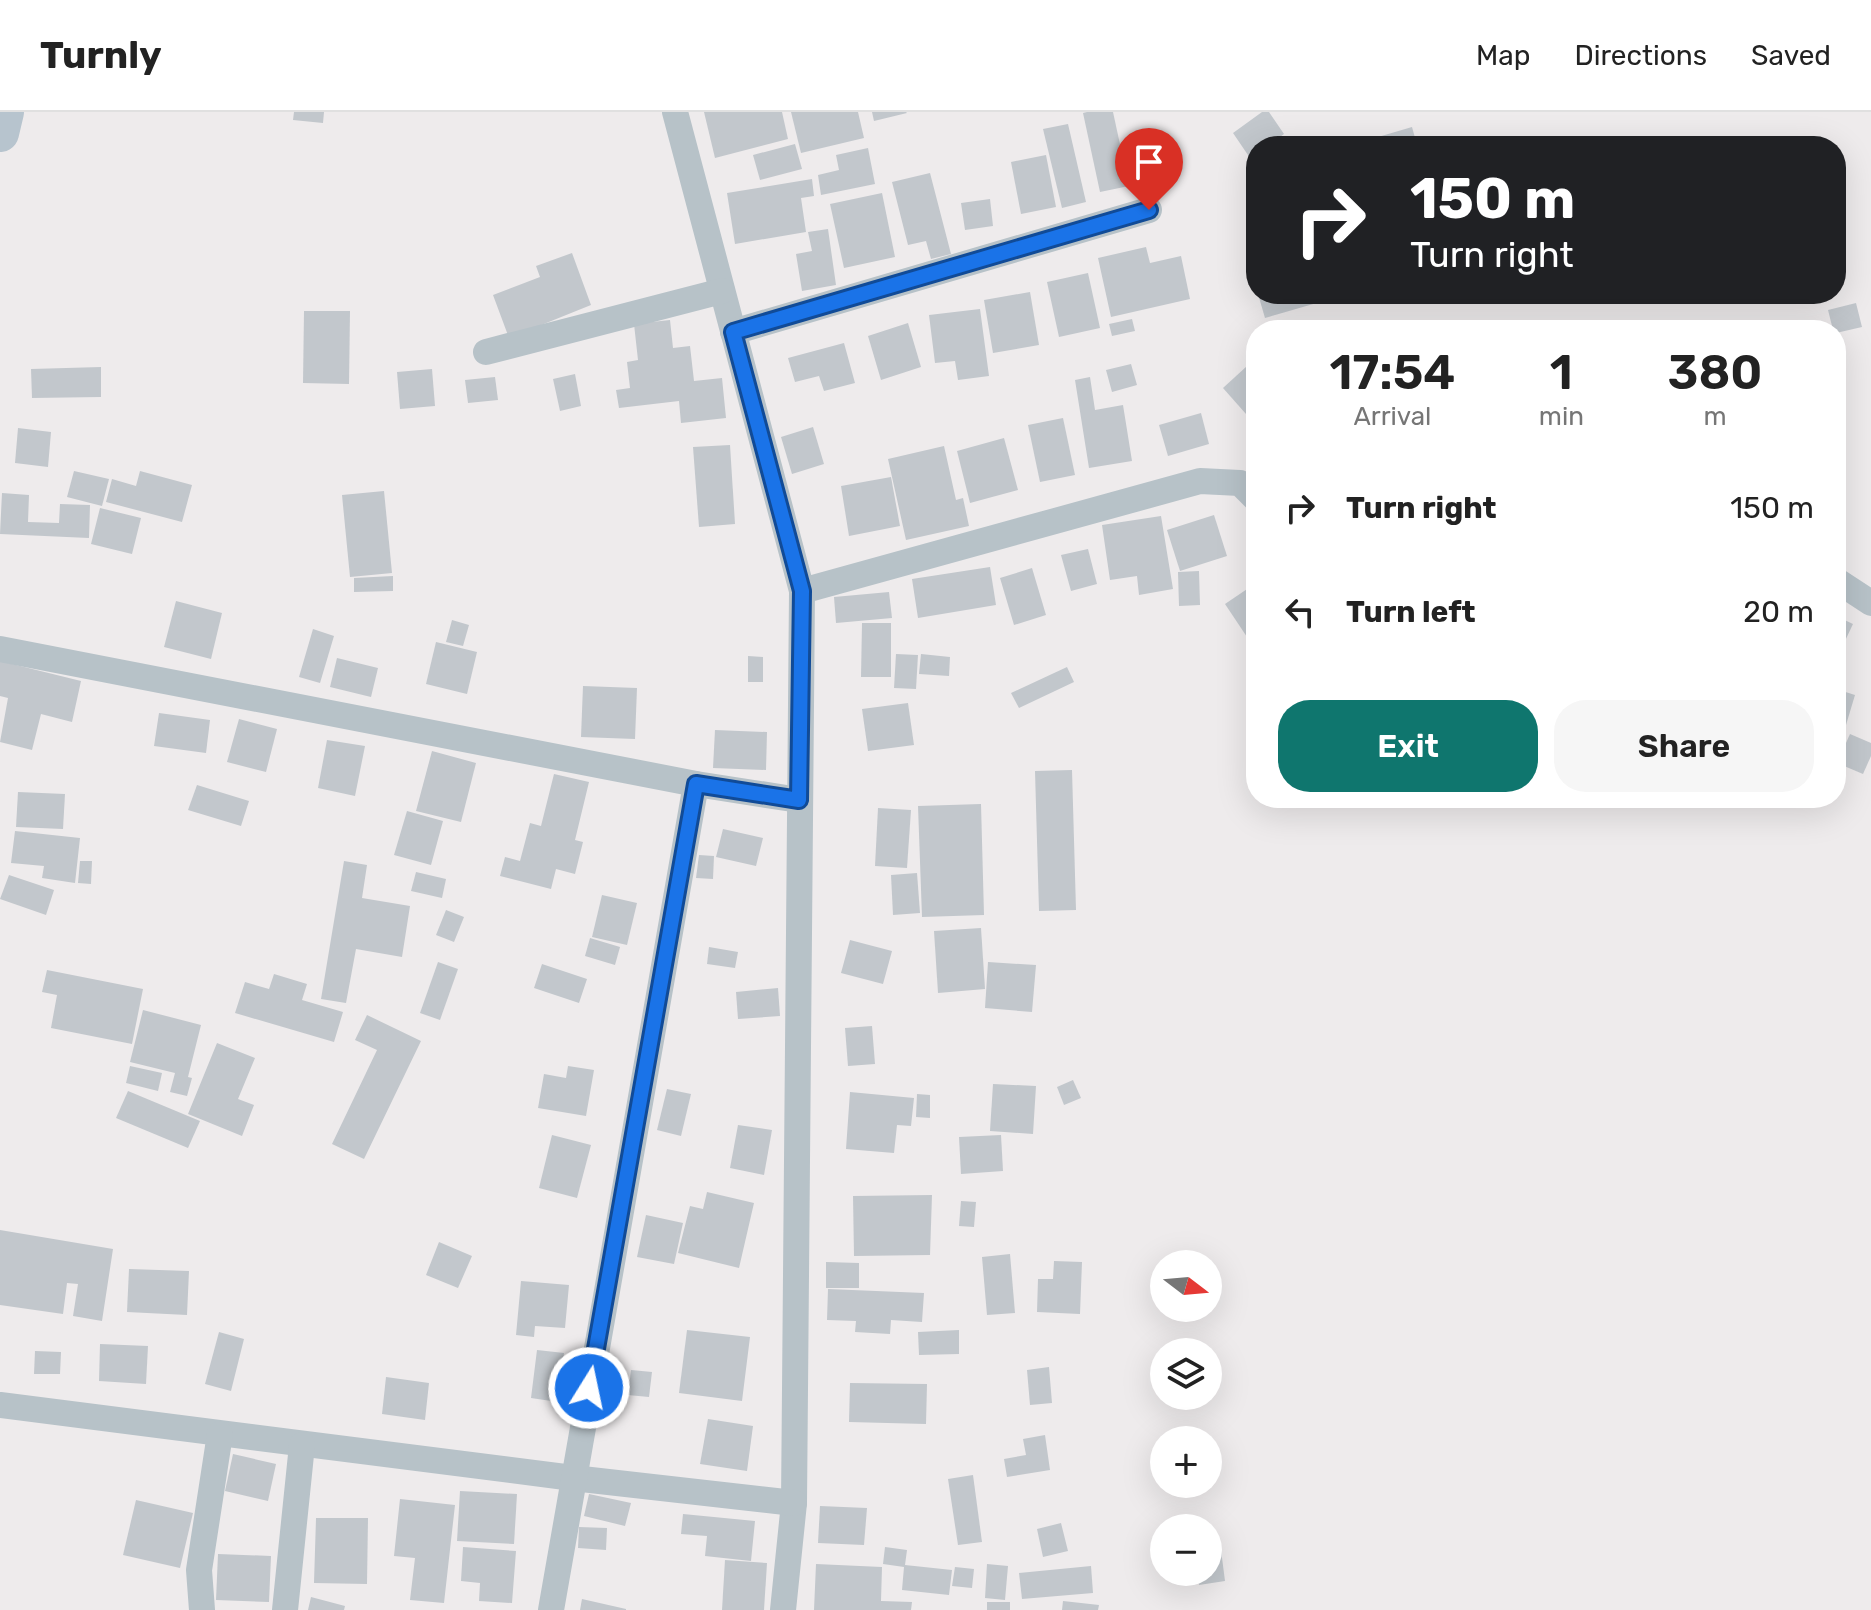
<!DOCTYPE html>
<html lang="en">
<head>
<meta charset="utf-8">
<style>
  :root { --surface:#fff; --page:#f6f6f6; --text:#222; --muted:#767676; --line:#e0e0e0; --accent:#0f766e }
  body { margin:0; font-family:Rubik,sans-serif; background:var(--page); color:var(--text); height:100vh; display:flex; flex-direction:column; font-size:30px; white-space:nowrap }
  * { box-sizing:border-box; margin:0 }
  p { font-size:26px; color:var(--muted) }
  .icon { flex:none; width:44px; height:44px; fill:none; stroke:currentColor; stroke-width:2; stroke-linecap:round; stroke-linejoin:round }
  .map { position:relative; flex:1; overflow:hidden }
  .sheet { position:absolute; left:1246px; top:208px; width:600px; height:488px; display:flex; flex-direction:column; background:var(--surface); border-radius:32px; box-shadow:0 8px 32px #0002 }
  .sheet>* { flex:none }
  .guide { position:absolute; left:1246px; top:24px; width:600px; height:168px; border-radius:32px; box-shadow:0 8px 32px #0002; background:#202124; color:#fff; overflow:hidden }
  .needle { width:52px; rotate:106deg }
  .controls { position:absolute; left:1150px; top:1138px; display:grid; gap:16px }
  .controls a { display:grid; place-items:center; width:72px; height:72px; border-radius:50%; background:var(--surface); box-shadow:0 8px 32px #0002; font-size:40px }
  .pin { position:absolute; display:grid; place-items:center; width:68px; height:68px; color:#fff; margin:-82px -34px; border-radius:50% 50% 50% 0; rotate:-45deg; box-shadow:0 0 8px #0007 }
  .pin .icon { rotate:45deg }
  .me { position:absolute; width:88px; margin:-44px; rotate:10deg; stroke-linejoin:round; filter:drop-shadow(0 0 6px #0008) }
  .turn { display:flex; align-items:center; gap:28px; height:168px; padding:0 32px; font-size:36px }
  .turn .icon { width:104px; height:104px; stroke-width:2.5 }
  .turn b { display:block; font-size:56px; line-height:68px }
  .eta { display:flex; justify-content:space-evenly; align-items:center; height:136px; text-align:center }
  .eta b { font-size:48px; font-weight:600; line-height:56px }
  .primary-button { display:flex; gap:16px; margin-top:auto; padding:16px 32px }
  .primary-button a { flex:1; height:92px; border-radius:32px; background:var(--accent); color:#fff; font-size:32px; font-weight:600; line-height:92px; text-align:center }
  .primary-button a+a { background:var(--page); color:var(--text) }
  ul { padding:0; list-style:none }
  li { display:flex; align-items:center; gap:24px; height:104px; padding:0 32px }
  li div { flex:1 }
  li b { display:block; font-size:30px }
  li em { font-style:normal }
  header { display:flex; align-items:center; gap:48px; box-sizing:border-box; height:112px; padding:0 40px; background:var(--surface); border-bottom:2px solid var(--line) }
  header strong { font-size:38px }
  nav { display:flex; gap:44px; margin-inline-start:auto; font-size:28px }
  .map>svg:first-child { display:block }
</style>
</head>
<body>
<header>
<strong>Turnly</strong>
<nav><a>Map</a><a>Directions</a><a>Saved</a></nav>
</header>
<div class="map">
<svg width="1871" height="1498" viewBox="0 0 1871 1498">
  <rect width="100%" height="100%" fill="#eeebec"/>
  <g fill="#c2c7cc">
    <path d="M294 0H324L323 11 293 8Z"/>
    <path d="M704 0H782L788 27 715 46Z"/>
    <path d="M791 0H858L864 26 801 41Z"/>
    <path d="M872 0H906L907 1 874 9Z"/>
    <path d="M1087 0H1113L1129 74 1100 80 1083 1Z"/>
    <path d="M1262 0H1269L1284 22 1267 34H1256V42L1250 46 1233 21Z"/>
    <path d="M1068 12 1086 90 1062 96 1043 17Z"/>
    <path d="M1412 15 1417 33 1381 34 1378 25Z"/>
    <path d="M795 32 802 57 760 68 753 43Z"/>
    <path d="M868 36 875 72 821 83 818 63 839 58 836 43Z"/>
    <path d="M1046 43 1056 95 1021 102 1011 50Z"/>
    <path d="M930 61 951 142 931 147 926 129 908 133 892 70Z"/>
    <path d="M812 67 814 84 801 86 806 120 735 132 727 81Z"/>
    <path d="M882 81 895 145 844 156 830 92Z"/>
    <path d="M990 87 993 114 965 118 961 91Z"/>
    <path d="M1256 107V134L1246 112Z"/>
    <path d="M828 117 836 173 802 179 796 142 812 139 808 120Z"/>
    <path d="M1146 135 1150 151 1181 144 1190 187 1111 205 1098 146Z"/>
    <path d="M572 141 591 193 509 226 493 183 540 165 536 154Z"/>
    <path d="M1088 161 1100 216 1059 225 1047 170Z"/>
    <path d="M1030 180 1039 233 993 241 984 188Z"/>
    <path d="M1258 182H1333L1334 186 1265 206Z"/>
    <path d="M1856 191 1862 215 1836 221 1833 218 1828 198Z"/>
    <path d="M980 197 989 264 958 268 955 249 935 251 929 203Z"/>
    <path d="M304 199H350L349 272 303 271Z"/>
    <path d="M1132 207 1135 219 1112 224 1109 212Z"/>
    <path d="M670 208 673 236 690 234 694 269 722 266 726 306 681 311 679 289 619 296 616 278 630 276 627 250 638 248 634 212Z"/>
    <path d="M908 211 921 255 881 268 868 224Z"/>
    <path d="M844 231 855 271 824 279 819 264 795 270 788 246Z"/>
    <path d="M1131 252 1137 273 1112 280 1106 258Z"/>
    <path d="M1247 254 1256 264V293L1246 302 1223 276Z"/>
    <path d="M101 255V285L32 286 31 257Z"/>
    <path d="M432 257 435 294 400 297 397 260Z"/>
    <path d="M575 262 581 294 560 299 553 267Z"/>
    <path d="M495 265 498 288 468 291 465 268Z"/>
    <path d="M1090 265 1095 298 1123 293 1132 349 1089 356 1075 268Z"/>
    <path d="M1201 301 1209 332 1168 344 1159 313Z"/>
    <path d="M1063 306 1075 363 1040 370 1028 313Z"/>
    <path d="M813 315 824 352 792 362 781 325Z"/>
    <path d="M18 316 51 320 48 355 15 351Z"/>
    <path d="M1004 326 1018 378 970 391 957 339Z"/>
    <path d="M730 333 735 412 699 415 693 335Z"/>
    <path d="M944 334 956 388 963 386 969 414 906 428 888 347Z"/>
    <path d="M74 359 109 367 102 394 67 385Z"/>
    <path d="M140 359 192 373 182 410 106 390 112 367 136 374Z"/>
    <path d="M891 365 900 414 849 424 841 374Z"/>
    <path d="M384 379 392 461 350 465 342 383Z"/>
    <path d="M2 381 29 383 28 410 59 411 60 392 90 393 89 426 0 422Z"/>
    <path d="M100 396 141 406 132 442 91 432Z"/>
    <path d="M1214 403 1227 444 1180 459 1167 418Z"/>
    <path d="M1161 404 1173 477 1139 483 1137 464 1110 468 1102 413Z"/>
    <path d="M1088 437 1097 472 1071 479 1061 443Z"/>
    <path d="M990 455 996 493 918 506 912 467Z"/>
    <path d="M1032 456 1046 503 1014 513 1000 466Z"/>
    <path d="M1199 459 1200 493 1179 494 1178 460Z"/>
    <path d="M393 464V479L354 480V466Z"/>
    <path d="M1256 471V523L1249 528 1225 492Z"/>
    <path d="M889 480 892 506 836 511 834 485Z"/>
    <path d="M176 489 222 501 211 547 164 535Z"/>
    <path d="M1836 504 1853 512 1836 548Z"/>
    <path d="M452 508 469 513 463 534 446 530Z"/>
    <path d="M862 511H891V565H861Z"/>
    <path d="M313 517 334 524 320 571 299 565Z"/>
    <path d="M436 530 477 540 467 582 426 572Z"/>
    <path d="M896 542 918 543 916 577 894 576Z"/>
    <path d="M921 542 950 545 949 564 919 562Z"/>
    <path d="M748 544 763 545V570H748Z"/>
    <path d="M337 546 378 556 371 585 330 575Z"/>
    <path d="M0 549 81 569 72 610 41 602 32 638 0 630 8 586 0 584Z"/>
    <path d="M1067 555 1074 570 1019 596 1011 581Z"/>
    <path d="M583 574 637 576 635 627 581 625Z"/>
    <path d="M1836 577 1855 583 1846 613 1836 610Z"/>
    <path d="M908 591 914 633 868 639 862 597Z"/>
    <path d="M159 601 210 608 206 641 154 634Z"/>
    <path d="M239 607 277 617 266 660 227 650Z"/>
    <path d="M715 618 767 620 766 658 713 656Z"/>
    <path d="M1850 622 1871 631V644L1863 662 1837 651Z"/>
    <path d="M327 628 365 634 355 684 318 676Z"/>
    <path d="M432 639 476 651 461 710 416 699Z"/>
    <path d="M1072 658 1076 798 1039 799 1035 659Z"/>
    <path d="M554 662 589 670 575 728 583 730 575 762 556 757 551 777 500 764 505 745 520 749 530 711 541 714Z"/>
    <path d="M197 673 249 689 241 714 188 698Z"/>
    <path d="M18 680 65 682 63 717 16 715Z"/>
    <path d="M981 692 984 803 922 805 918 694Z"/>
    <path d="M878 696 911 698 907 756 875 754Z"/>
    <path d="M407 699 443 709 431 753 394 743Z"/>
    <path d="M723 717 763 726 756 754 716 745Z"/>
    <path d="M15 719 80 726 75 771 42 766 44 754 11 751Z"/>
    <path d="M699 743 714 744 713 767 696 766Z"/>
    <path d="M80 749H92L91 772 78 771Z"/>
    <path d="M344 749 367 753 362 786 410 794 402 845 356 837 346 891 321 887Z"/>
    <path d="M416 760 446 767 442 786 411 779Z"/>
    <path d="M917 761 920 801 893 803 891 763Z"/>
    <path d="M9 763 54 778 46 803 0 787Z"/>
    <path d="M602 783 637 791 627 833 592 825Z"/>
    <path d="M446 798 464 805 454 830 436 823Z"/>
    <path d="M981 816 985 877 938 881 934 819Z"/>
    <path d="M590 826 620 835 615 853 585 844Z"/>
    <path d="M850 828 892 839 883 872 841 861Z"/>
    <path d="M709 835 738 840 735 856 707 852Z"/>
    <path d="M438 850 458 857 440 908 420 901Z"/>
    <path d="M988 850 1036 853 1032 900 985 896Z"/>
    <path d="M542 852 587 867 579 891 534 876Z"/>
    <path d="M47 858 143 877 132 932 51 916 57 883 42 880Z"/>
    <path d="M274 862 307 872 302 888 343 900 334 930 235 901 245 870 269 877Z"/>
    <path d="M778 876 780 904 738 907 736 880Z"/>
    <path d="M143 898 201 913 188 965 192 966 187 984 170 980 175 961 130 950Z"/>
    <path d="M367 903 421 929 364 1047 332 1032 377 938 355 928Z"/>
    <path d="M872 914 875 952 848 954 845 916Z"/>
    <path d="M217 931 255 946 238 987 254 993 242 1024 188 1002Z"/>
    <path d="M130 954 162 961 158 979 126 971Z"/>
    <path d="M568 954 594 958 586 1004 538 996 544 962 566 966Z"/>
    <path d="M1073 968 1081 986 1064 993 1057 975Z"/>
    <path d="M993 972 1036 974 1033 1022 990 1019Z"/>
    <path d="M667 977 691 982 681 1024 657 1018Z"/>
    <path d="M128 979 200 1009 188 1036 116 1006Z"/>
    <path d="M850 980 914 986 911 1014 897 1013 894 1041 846 1037Z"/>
    <path d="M917 982 930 983V1006L916 1005Z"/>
    <path d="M738 1013 772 1018 764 1063 730 1056Z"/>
    <path d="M552 1023 591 1033 577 1086 539 1076Z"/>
    <path d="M1001 1023 1003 1059 961 1062 959 1025Z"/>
    <path d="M707 1080 754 1091 739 1156 678 1141 690 1094 703 1097Z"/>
    <path d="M932 1083 930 1143 854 1144 853 1084Z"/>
    <path d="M961 1089 976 1090 974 1115 959 1114Z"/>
    <path d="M646 1103 683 1111 674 1152 637 1145Z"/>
    <path d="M0 1118 113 1137 102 1209 73 1204 78 1172 67 1171 63 1202 0 1193Z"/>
    <path d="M439 1130 472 1144 458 1176 426 1163Z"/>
    <path d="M1010 1142 1015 1201 987 1203 982 1145Z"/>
    <path d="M1054 1149 1082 1150 1080 1202 1037 1200 1038 1167H1053Z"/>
    <path d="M826 1150 859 1151V1176H826Z"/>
    <path d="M129 1157 189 1159 187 1203 127 1200Z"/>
    <path d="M521 1169 569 1173 565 1216 535 1214 534 1225 516 1223Z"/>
    <path d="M828 1177 924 1181 922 1210 891 1208 890 1222 855 1220 856 1209 827 1208Z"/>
    <path d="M687 1218 750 1225 742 1289 679 1281Z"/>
    <path d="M959 1218V1242L919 1243 918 1220Z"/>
    <path d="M219 1220 244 1227 231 1279 205 1272Z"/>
    <path d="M100 1232 148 1234 146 1272 99 1269Z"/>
    <path d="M537 1238 564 1241 558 1290 531 1286Z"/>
    <path d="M35 1239 61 1240 60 1262H34Z"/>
    <path d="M1049 1255 1052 1291 1030 1293 1027 1258Z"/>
    <path d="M631 1258 652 1260 649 1285 628 1283Z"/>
    <path d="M386 1265 429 1271 425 1308 382 1302Z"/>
    <path d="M850 1271 927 1272 926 1312 849 1310Z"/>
    <path d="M708 1307 753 1314 747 1359 700 1352Z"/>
    <path d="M1045 1323 1050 1358 1007 1365 1004 1347 1026 1343 1023 1327Z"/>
    <path d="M233 1342 276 1352 268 1389 225 1379Z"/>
    <path d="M973 1363 982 1430 958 1433 948 1367Z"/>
    <path d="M460 1379 517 1382 514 1432 457 1429Z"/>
    <path d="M589 1382 631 1391 625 1414 584 1404Z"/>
    <path d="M400 1387 455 1393 444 1491 410 1488 415 1446 394 1444Z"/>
    <path d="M136 1388 193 1401 180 1456 123 1443Z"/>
    <path d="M820 1394 867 1396 864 1433 818 1431Z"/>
    <path d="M683 1402 755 1409 751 1449 705 1444 707 1424 681 1422Z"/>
    <path d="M316 1406H368L367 1472 314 1471Z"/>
    <path d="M1061 1411 1068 1439 1043 1445 1037 1417Z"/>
    <path d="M579 1415 607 1416 606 1438 578 1436Z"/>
    <path d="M463 1435 516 1439 512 1491 479 1489 480 1471 461 1469Z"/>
    <path d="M885 1435 907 1438 905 1453 952 1458 949 1483 902 1478 904 1455 883 1452Z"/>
    <path d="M1221 1438 1225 1469 1199 1473 1197 1460H1208V1439Z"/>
    <path d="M218 1442 271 1444 269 1490 216 1488Z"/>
    <path d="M725 1448 767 1451 764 1498H722Z"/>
    <path d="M816 1452 882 1455 881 1489 912 1490 911 1498H814Z"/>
    <path d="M987 1452 1008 1454 1005 1488 985 1486Z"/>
    <path d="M1091 1454 1093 1481 1022 1487 1019 1461Z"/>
    <path d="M955 1455 974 1457 972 1476 952 1474Z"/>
    <path d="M311 1485 345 1494 344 1498H308Z"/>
    <path d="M582 1487 626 1497V1498H580Z"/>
    <path d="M1063 1489 1099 1493 1098 1498H1062Z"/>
    <rect x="987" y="1490" width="23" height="8"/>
  </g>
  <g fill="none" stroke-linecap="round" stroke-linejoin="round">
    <g stroke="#b7c2c8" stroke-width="26">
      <path d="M675 0 802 479 794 1391 783 1498"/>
      <path d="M733 220 1149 98"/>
      <path d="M486 240 722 179"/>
      <path d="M1836 468 1871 491"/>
      <path d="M802 479 1200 369 1240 371 1256 387"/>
      <path d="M0 537 696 672 799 688"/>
      <path d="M0 1293 573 1366 794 1391"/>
      <path d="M202 1498 199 1458 220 1322"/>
      <path d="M285 1498 302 1333"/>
      <path d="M551 1498 696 672"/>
    </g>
    <path stroke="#b7c4ce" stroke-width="38" d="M0 21 5 0"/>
  </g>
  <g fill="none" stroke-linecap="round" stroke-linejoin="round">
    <g stroke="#114b97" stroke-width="20">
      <path id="route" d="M589 1276 696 672 799 688 802 479 733 220 1149 98"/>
    </g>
    <use href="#route" stroke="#1a73e8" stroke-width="14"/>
  </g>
</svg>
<div class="controls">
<a><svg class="needle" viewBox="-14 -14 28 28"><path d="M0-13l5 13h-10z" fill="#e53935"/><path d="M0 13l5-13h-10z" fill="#767676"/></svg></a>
<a><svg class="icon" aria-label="layers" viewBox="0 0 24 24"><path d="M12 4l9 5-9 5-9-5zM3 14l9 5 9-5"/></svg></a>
<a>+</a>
<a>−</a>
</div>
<div class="pin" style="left:1149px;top:98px;background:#d93025"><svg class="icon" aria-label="arrive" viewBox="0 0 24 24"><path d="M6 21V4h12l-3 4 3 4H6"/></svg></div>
<svg class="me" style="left:589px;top:1276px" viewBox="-20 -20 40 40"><circle r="17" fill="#1a73e8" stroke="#fff" stroke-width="3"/><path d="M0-11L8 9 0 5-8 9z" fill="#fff"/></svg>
<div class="guide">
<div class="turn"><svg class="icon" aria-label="right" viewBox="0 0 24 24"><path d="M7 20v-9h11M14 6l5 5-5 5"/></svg><div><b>150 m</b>Turn right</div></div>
</div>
<section class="sheet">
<div class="eta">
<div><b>17:54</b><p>Arrival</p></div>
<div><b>1</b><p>min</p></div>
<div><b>380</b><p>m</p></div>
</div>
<ul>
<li><svg class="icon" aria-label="right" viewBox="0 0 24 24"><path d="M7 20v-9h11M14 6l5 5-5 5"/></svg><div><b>Turn right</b></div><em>150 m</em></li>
<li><svg class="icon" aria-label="left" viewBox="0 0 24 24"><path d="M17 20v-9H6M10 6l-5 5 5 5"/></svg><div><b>Turn left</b></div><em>20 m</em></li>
</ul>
<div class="primary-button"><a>Exit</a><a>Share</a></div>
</section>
</div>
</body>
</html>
